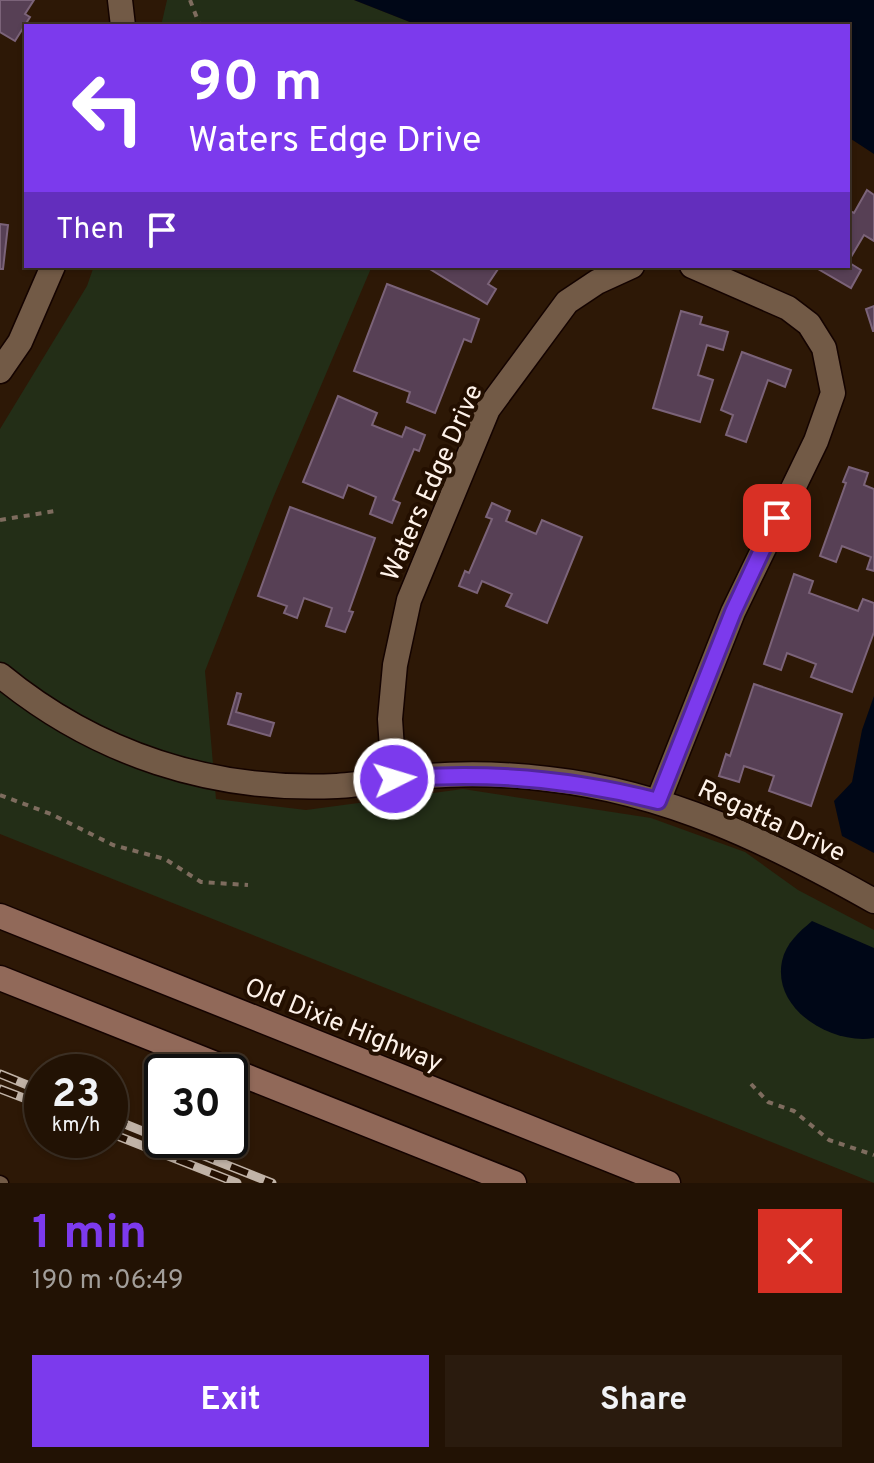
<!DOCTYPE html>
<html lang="en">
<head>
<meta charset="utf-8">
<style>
  :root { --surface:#221204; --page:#2a1b0e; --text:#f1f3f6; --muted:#a29e9a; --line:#3f3226; --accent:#7c3aed }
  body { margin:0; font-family:Overpass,sans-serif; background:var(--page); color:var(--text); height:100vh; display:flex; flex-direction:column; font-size:30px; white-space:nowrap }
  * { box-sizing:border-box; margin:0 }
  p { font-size:26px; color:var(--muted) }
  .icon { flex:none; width:44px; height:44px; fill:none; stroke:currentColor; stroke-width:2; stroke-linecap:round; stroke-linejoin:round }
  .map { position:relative; height:1183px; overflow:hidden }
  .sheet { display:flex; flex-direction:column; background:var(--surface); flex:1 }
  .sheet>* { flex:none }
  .hud { position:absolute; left:24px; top:24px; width:826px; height:244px; border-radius:0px; box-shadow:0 2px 6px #0004,0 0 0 2px var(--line); background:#7c3aed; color:#fff; overflow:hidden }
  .speed { position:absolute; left:24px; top:1054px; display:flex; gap:16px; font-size:40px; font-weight:700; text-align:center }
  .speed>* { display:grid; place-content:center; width:104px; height:104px; border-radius:50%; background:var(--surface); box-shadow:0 2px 6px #0004,0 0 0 2px var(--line); line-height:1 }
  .speed small { font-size:20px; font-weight:400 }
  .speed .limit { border:4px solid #111; border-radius:12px; background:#fff; color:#111 }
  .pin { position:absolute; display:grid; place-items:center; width:68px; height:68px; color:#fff; margin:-34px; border-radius:16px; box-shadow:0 4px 12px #0006 }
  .me { position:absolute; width:88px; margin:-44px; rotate:85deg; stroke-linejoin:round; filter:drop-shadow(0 0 6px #0008) }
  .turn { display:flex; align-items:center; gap:28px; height:168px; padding:0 32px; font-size:36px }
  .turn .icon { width:104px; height:104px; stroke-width:2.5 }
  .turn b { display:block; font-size:56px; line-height:68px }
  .then { display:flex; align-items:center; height:76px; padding:0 32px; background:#0003; gap:16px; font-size:30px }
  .round { display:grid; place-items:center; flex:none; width:84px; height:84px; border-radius:0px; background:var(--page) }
  .overview { display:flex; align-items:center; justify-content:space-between; height:136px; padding:0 32px }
  h1 { font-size:48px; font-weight:700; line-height:60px; color:var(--accent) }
  .button { display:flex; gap:16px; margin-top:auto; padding:16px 32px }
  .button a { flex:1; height:92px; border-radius:0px; background:var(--accent); color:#fff; font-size:32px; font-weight:700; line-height:92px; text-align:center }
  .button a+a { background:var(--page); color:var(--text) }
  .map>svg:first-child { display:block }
</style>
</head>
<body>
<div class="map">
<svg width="874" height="1183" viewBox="0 0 874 1183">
  <rect width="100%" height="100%" fill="#2d1806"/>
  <g fill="#232e17">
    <path d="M167 0H354L420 26H161Z"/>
    <path d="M94 266H372L273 498 205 671 216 799 306 810 463 789 651 818 745 852 798 890 874 930V1183L0 834V429L87 286Z"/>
  </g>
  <g fill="#000717">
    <path d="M354 0H874V154L848 137V26H420Z"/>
    <path d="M874 696V853L842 836 834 801 852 782 862 730Z"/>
    <path d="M812 921 874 948V1038C832 1045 772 1010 782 961 786 943 799 932 812 921Z"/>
  </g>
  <g fill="#574055" stroke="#7b6379" stroke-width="2">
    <path d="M0 0H34L25 14 30 17 15 41 0 32Z"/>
    <path d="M867 190 874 195V241L864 235 848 262V210L854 213Z"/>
    <path d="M0 224 8 225 3 269H0Z"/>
    <path d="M848 262 861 270 851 288 813 266H848Z"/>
    <path d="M425 266H500L488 284 496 289 487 304Z"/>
    <path d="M387 284 479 319 471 342 464 339 435 413 407 402 410 392 354 371Z"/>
    <path d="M874 306V331H873L866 309Z"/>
    <path d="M681 311 702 317 700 324 728 332 723 350 707 345 698 375 713 380 700 422 653 408Z"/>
    <path d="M742 352 791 370 785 387 768 380 746 442 726 435 733 415 721 410Z"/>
    <path d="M338 396 377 413 372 425 402 437 406 427 425 435 419 451 414 449 393 500 400 503 392 523 370 514 376 497 348 485 343 498 303 482Z"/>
    <path d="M849 467 868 473 864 485 874 489V571L867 569 871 557 842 546 836 562 820 556 846 483 843 482Z"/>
    <path d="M492 503 510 511 506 521 536 534 542 520 582 537 547 623 506 606 512 594 482 581 477 593 459 586 465 571 469 573 492 519 486 517Z"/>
    <path d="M290 507 375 538 349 611 353 612 345 632 326 626 332 608 304 598 297 618 284 613 287 606 258 596Z"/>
    <path d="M794 574 813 581 809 593 858 611 863 599 874 603V632L852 692 811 677 816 664 787 653 781 670 764 664Z"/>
    <path d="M754 684 842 714 811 806 769 791 774 776 744 766 739 782 719 776 726 754 730 756Z"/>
    <path d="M237 693 241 694 236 712 274 723 270 736 228 724Z"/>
  </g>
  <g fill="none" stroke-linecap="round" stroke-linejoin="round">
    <g stroke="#140300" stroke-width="15">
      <path id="service" d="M0 1182 2 1183"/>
    </g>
    <g stroke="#140300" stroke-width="27">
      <g id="minor">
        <path d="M120 0 123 26"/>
        <path d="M0 371 20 342 53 266"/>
        <path d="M0 675C96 754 212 792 337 786 367 784 397 778 427 776 467 773 508 774 548 779 667 792 771 843 874 901"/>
        <path d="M394 779 390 719 395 665 409 600 488 409 567 302 597 282 632 266"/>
        <path d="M658 801 733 612 816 441 833 393 824 348 809 324 788 308 692 266"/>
      </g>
    </g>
    <g stroke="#140300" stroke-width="27">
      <g id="secondary">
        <path d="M0 916 668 1183"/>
        <path d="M0 978 514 1183"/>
      </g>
    </g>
    <g stroke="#7e6c5e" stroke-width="4" stroke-dasharray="6 6" stroke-linecap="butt">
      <path d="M190 0 200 26"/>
      <path d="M0 520 55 511"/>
      <path d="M0 795 51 814 113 845 165 859 201 882 248 885"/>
      <path d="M751 1084 768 1102 794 1111 829 1140 874 1155"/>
    </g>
    <use href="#service" stroke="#725a46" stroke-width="12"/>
    <use href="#minor" stroke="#725a46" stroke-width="24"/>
    <use href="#secondary" stroke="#916959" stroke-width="24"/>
    <g stroke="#c1b3a7" stroke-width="9">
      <g id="rail">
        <path d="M0 1074 42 1091"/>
        <path d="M0 1089 42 1105"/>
        <path d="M110 1118 162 1139"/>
        <path d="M110 1133 237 1183"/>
        <path d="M164 1140 272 1183"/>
      </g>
    </g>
    <use href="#rail" stroke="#230f00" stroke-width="6" stroke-dasharray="18" stroke-linecap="butt"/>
  </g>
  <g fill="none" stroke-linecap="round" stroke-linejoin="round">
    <g stroke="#51269a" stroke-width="20">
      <path id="route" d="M394 779C485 771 570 778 658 801L733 612 777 518"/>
    </g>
    <use href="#route" stroke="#7c3aed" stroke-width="14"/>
  </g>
  <g text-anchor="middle" stroke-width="8" stroke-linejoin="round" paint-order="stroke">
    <g font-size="26" fill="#fef2e9" stroke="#230f00">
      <text transform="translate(431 482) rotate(-66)" y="9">Waters Edge Drive</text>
      <text transform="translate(772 820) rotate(25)" y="9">Regatta Drive</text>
      <text transform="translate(344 1024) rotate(22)" y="9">Old Dixie Highway</text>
    </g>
  </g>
</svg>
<div class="speed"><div>23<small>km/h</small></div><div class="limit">30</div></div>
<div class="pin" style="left:777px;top:518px;background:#d93025"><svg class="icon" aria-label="arrive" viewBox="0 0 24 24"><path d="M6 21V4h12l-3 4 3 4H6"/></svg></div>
<svg class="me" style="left:394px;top:779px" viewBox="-20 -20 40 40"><circle r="17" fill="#7c3aed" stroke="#fff" stroke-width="3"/><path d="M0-11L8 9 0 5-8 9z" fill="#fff"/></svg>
<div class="hud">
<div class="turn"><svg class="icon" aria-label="left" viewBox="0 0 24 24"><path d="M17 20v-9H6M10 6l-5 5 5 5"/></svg><div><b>90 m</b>Waters Edge Drive</div></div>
<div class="then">Then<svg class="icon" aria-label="arrive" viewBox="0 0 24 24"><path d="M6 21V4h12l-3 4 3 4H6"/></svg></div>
</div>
</div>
<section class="sheet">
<div class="overview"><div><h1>1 min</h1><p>190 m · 06:49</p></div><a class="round" style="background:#d93025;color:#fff"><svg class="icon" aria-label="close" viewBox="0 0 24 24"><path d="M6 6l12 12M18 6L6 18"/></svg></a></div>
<div class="button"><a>Exit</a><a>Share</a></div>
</section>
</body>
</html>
